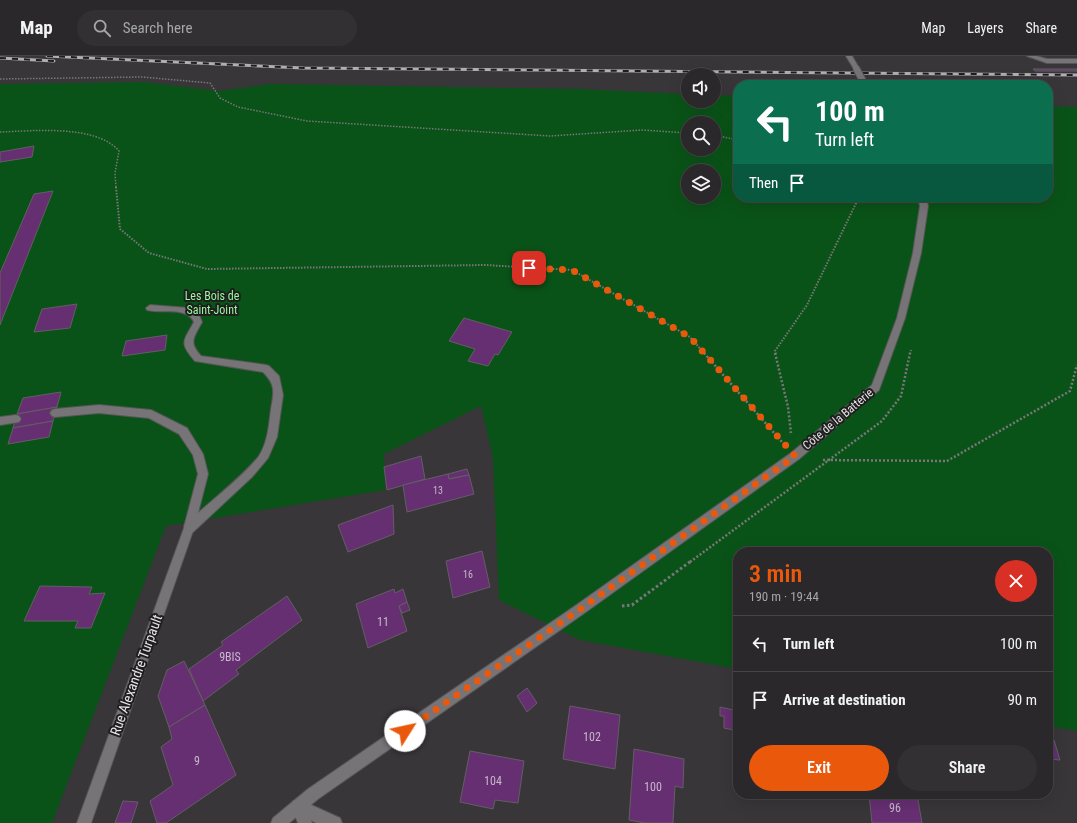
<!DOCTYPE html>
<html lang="en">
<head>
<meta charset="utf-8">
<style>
  :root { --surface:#2a282b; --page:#323033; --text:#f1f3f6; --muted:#a5a6a9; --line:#464447; --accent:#ea580c }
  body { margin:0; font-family:"Roboto Condensed",sans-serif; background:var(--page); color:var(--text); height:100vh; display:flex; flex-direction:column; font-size:15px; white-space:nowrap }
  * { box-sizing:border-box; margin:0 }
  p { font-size:13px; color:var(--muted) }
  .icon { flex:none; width:22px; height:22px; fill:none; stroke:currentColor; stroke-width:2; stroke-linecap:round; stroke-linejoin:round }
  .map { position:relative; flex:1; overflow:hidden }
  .details { position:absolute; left:733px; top:491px; width:320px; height:252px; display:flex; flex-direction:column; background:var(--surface); border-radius:16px; box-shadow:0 4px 16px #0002,0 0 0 1px var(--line) }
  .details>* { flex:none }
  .banner { position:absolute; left:733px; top:24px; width:320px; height:122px; border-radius:16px; box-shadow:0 4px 16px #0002,0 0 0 1px var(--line); background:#0b6e4f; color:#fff; overflow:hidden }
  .buttons { position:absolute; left:681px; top:12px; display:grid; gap:8px }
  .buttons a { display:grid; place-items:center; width:40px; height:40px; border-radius:50%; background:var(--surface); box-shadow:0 4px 16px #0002,0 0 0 1px var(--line); font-size:20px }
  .pin { position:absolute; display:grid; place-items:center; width:34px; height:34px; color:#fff; margin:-17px; border-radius:8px; box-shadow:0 2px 6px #0006 }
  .me { position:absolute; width:44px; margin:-22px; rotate:55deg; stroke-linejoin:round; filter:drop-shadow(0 0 3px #0008) }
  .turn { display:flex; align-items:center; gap:14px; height:84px; padding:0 16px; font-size:18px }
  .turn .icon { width:52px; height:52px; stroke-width:2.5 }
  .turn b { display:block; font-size:28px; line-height:34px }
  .then { display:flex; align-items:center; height:38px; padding:0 16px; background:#0003; gap:8px; font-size:15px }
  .round { display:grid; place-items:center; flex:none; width:42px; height:42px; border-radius:21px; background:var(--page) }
  .headline { display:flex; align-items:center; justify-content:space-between; height:68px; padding:0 16px }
  h1 { font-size:24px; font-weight:600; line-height:30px; color:var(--accent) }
  .action { display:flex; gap:8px; margin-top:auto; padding:8px 16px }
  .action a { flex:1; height:46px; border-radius:24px; background:var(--accent); color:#fff; font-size:16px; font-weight:600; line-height:46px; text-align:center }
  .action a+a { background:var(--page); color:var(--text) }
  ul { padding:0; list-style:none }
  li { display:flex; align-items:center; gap:12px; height:56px; padding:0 16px; border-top:1px solid var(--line) }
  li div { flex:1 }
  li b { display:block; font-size:15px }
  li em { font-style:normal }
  header { display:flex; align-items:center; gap:24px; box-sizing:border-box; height:56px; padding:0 20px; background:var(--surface); border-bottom:1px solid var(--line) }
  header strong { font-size:19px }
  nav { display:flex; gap:22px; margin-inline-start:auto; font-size:14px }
  .search { width:280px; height:36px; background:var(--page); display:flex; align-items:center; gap:10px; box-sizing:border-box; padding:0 14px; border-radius:22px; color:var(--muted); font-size:15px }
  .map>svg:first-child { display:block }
</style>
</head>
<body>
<header>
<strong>Map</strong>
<div class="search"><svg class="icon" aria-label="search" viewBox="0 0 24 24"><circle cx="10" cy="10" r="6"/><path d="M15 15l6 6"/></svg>Search here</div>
<nav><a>Map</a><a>Layers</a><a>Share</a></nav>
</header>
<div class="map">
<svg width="1077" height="767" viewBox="0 0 1077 767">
  <rect width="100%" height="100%" fill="#383639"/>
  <path fill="#0a5318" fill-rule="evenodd" d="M144 26 219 35 271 28 578 33 688 38V45H714V39L738 40V141H1048V50L1077 51V675L1048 670V496H738V613L580 584 499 544 493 402 481 350 384 398 385 434 166 470 52 767H0V28ZM688 67H714V93H688ZM688 115H714V141H688Z"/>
  <g fill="#662f72" stroke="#625f63">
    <path d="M1033 13H1077V15H1035Z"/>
    <path d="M34 90 32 101 0 106V96Z"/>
    <path d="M53 135 0 269V217L34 138Z"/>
    <path d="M77 248 70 272 34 276 42 253Z"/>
    <path d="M464 262 512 276 498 299 495 298 488 310 468 305 475 293 449 285Z"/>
    <path d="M167 279 165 294 122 300 126 285Z"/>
    <path d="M61 336 57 351 17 358 23 342Z"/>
    <path d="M57 351 53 365 13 372 17 358Z"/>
    <path d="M53 365 49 381 8 388 13 372Z"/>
    <path d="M421 400 425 423 387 434 384 411Z"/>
    <path d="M467 413 469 419 449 423 448 418Z"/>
    <path d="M448 418 449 423 469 419 474 438 407 456 403 429Z"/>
    <path d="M393 449 394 478 348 496 338 469Z"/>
    <path d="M482 495 490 531 453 542 446 505Z"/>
    <path d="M40 530 92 531 89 538 105 537 91 572H75L78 565H24Z"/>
    <path d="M394 533 395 537 403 533 407 546 399 550 407 575 368 592 356 548Z"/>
    <path d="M287 540 302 564 236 614 239 618 203 645 189 613 223 589 221 586Z"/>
    <path d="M407 546 410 554 402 557 399 550Z"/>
    <path d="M184 605 205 649 169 671 158 640 167 614Z"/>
    <path d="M527 632 537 647 527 656 517 640Z"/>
    <path d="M205 649 236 719 166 767H157L150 745 173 729 161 691 172 683 169 671Z"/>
    <path d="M570 650 620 659 615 713 563 703Z"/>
    <path d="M720 651 738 655V675L724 672V660H720Z"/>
    <path d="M1048 683 1054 684 1060 704 1048 703Z"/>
    <path d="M634 693 684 703 683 732 675 730 673 767H645L629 764Z"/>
    <path d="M470 695 524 705 518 747 495 744 493 753 460 746Z"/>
    <path d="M869 738H917L922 767H872Z"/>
    <path d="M123 745 138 746 131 767H115Z"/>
  </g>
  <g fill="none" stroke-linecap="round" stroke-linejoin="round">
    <g stroke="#575557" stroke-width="2">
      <g id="lane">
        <path d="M1027 0H1036L1047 3H1077V7H1047Z"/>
        <path d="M150 249 189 252 198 257 202 266C194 281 188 286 201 300L266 309 269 310 279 320 283 339 277 381 268 402 252 421 193 476 189 477 185 476 184 471 198 418 193 399 179 378 149 362 99 357 55 361 52 360 50 357 52 354 55 353 99 349 151 354 187 372 203 398 208 418 198 457C216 441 245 418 259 400 268 386 269 368 271 353 274 336 276 329 263 316L195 305C179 287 183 286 194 266 187 250 161 258 147 254L146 252Z"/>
        <path d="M16 359 19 360 21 363 19 366 0 369V361Z"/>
      </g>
    </g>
    <g stroke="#575557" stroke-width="2">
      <g id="street">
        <path d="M189 467 193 468 194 472 91 767H77L184 472 185 468Z"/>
        <path d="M298 743 340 762 342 767H316L311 764 312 767H298L291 750 293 745Z"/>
      </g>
    </g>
    <g stroke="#575557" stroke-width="2">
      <g id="secondary">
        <path d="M846 0H852L859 12 858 13H854Z"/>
        <path d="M918 141H926L928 150 921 197 905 262 879 334 799 403 583 558 318 743 289 767H271L273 762 308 733 575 550 791 397 872 329 897 262 913 197 920 150Z"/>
      </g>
    </g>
    <g stroke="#79777a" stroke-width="1.5" stroke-dasharray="1.5 1.5" stroke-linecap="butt">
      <path d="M0 23 142 21 210 27 220 42 238 51 307 65 550 80 642 74 688 77"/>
      <path d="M0 76C32 75 96 68 119 95L115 117 116 132"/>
      <path d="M714 79 738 84"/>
    </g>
    <g stroke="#79777a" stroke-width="2" stroke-dasharray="1.5 1.5" stroke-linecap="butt">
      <path d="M116 131 120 173 149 197 207 213 485 209 572 214 690 281 705 298"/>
      <path d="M776 298 775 295 807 249 859 141"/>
      <path d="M910 298 911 294"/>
    </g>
    <g stroke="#79777a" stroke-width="2.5" stroke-dasharray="2 2" stroke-linecap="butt">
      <path d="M704 297 782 386"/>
      <path d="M775 297 788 351 791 377"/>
      <path d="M823 404 947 405 1070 335 1077 309"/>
      <path d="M690 506 882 365 901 340 910 297"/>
    </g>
    <path stroke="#79777a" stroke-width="3" stroke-dasharray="2.5 2.5" stroke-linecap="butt" d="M622 550 632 549 691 505"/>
    <use href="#lane" fill="#777478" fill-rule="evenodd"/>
    <use href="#street" fill="#777478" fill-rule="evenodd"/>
    <use href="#secondary" fill="#777478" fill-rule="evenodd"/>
    <g stroke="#b1afb2" stroke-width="3">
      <g id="rail">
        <path d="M47 0 303 12 1077 19"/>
        <path d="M0 2 54 5"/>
      </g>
    </g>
    <use href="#rail" stroke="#1f1e1f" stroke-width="2" stroke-dasharray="6" stroke-linecap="butt"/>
    <g stroke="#575557" stroke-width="8" stroke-linecap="butt">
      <path id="secondary-bridge" d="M856 12 864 27"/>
    </g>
    <path stroke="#79777a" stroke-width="1.5" stroke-dasharray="1.5 1.5" stroke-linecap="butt" d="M882 24 885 29"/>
    <use href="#secondary-bridge" stroke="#777478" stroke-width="6"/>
  </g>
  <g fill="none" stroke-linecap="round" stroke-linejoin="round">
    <path stroke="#ea580c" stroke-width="7" stroke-dasharray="0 12.6" d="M405 675 579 554 795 400 690 281 572 214 529 212"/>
  </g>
  <g text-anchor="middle" stroke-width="4" stroke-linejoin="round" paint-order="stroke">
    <g font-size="10" fill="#c6b7c9">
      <text x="438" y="438">13</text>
      <text x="468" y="522">16</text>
    </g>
    <g font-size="12" fill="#98f89d" stroke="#1f1e1f">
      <text x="212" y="244">Les Bois de<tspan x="212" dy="14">Saint-Joint</tspan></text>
    </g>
    <g font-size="12" fill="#e6e4e6" stroke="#1f1e1f">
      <text transform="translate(838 363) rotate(-40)" y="4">Côte de la Batterie</text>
    </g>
    <g font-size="12" fill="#c6b7c9">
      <text x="383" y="570">11</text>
      <text x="230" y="605">9BIS</text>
      <text x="592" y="685">102</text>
      <text x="197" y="709">9</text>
      <text x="493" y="729">104</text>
      <text x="653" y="735">100</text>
      <text x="895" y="756">96</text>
    </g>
    <g font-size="14" fill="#e6e4e6" stroke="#1f1e1f">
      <text transform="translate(136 619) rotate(-70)" y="5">Rue Alexandre Turpault</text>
    </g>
  </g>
</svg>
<div class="buttons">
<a><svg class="icon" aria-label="sound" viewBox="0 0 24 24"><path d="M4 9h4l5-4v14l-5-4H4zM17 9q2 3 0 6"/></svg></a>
<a><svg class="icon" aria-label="search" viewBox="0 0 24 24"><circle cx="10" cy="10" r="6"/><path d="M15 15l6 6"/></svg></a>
<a><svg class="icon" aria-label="layers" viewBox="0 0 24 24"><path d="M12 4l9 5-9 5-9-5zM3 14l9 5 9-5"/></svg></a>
</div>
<div class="pin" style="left:529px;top:212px;background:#d93025"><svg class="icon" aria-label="arrive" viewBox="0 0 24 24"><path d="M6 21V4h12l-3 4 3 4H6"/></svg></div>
<svg class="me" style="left:405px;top:675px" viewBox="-20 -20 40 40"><circle r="19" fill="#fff"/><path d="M0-13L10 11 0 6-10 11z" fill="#ea580c"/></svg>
<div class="banner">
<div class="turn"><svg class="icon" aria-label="left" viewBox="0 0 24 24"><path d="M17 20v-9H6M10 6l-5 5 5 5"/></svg><div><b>100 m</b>Turn left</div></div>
<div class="then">Then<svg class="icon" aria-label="arrive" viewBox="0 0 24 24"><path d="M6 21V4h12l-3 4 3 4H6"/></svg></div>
</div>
<section class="details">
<div class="headline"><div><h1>3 min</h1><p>190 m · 19:44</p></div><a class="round" style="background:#d93025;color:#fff"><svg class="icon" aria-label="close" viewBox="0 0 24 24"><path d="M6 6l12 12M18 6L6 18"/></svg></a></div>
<ul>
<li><svg class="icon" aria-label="left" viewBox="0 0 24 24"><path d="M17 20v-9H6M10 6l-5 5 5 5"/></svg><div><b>Turn left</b></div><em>100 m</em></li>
<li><svg class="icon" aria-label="arrive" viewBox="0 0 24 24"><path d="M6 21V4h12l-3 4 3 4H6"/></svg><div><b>Arrive at destination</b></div><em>90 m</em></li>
</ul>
<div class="action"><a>Exit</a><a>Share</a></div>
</section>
</div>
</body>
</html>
